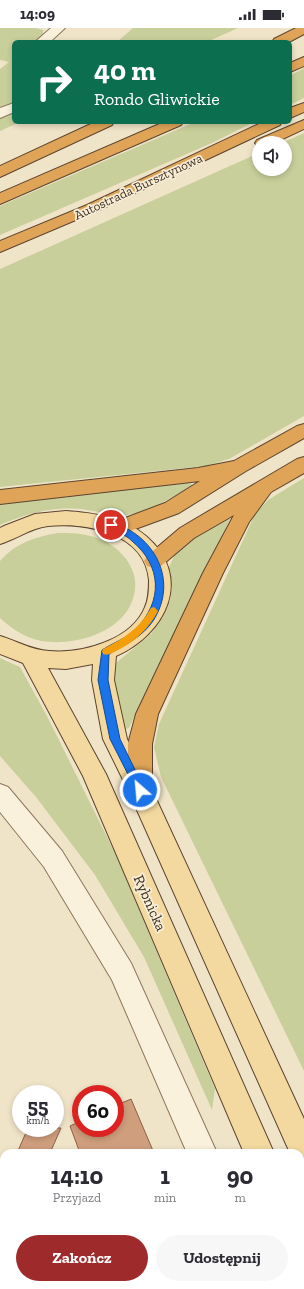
<!DOCTYPE html>
<html lang="pl">
<head>
<meta charset="utf-8">
<style>
  :root { --surface:#fff; --page:#f7f7f7; --text:#2b2b33; --muted:#7c7c81; --accent:#9e2a2b }
  body { margin:0; font-family:"Zilla Slab",serif; background:var(--page); color:var(--text); height:100vh; display:flex; flex-direction:column; font-size:15px; white-space:nowrap }
  * { box-sizing:border-box; margin:0 }
  p { font-size:13px; color:var(--muted) }
  .icon { flex:none; width:22px; height:22px; fill:none; stroke:currentColor; stroke-width:2; stroke-linecap:round; stroke-linejoin:round }
  .map { position:relative; flex:1; overflow:hidden }
  .side { position:absolute; left:0px; top:1121px; width:304px; height:140px; display:flex; flex-direction:column; background:var(--surface); border-radius:12px 12px 0 0; box-shadow:0 2px 6px #0003 }
  .side>* { flex:none }
  .banner { position:absolute; left:12px; top:12px; width:280px; height:84px; border-radius:6px; box-shadow:0 2px 6px #0003; background:#0b6e4f; color:#fff; overflow:hidden }
  .fabs { position:absolute; left:252px; top:108px; display:grid; gap:8px }
  .fabs a { display:grid; place-items:center; width:40px; height:40px; border-radius:50%; background:var(--surface); box-shadow:0 2px 6px #0003; font-size:20px }
  .speed { position:absolute; left:12px; top:1057px; display:flex; gap:8px; font-size:20px; font-weight:700; text-align:center }
  .speed>* { display:grid; place-content:center; width:52px; height:52px; border-radius:50%; background:var(--surface); box-shadow:0 2px 6px #0003; line-height:1 }
  .speed small { font-size:10px; font-weight:400 }
  .speed .limit { border:6px solid #d22; background:#fff; color:#111 }
  .pin { position:absolute; display:grid; place-items:center; width:34px; height:34px; color:#fff; margin:-17px; border:2px solid #fff; border-radius:50%; box-shadow:0 1px 4px #0007 }
  .me { position:absolute; width:44px; margin:-22px; rotate:333deg; stroke-linejoin:round; filter:drop-shadow(0 0 3px #0008) }
  .turn { display:flex; align-items:center; gap:14px; height:84px; padding:0 16px; font-size:18px }
  .turn .icon { width:52px; height:52px; stroke-width:2.5 }
  .turn b { display:block; font-size:28px; line-height:34px }
  .eta { display:flex; justify-content:space-evenly; align-items:center; height:68px; text-align:center }
  .eta b { font-size:24px; font-weight:700; line-height:28px }
  .button { display:flex; gap:8px; margin-top:auto; padding:8px 16px }
  .button a { flex:1; height:46px; border-radius:24px; background:var(--accent); color:#fff; font-size:16px; font-weight:700; line-height:46px; text-align:center }
  .button a+a { background:var(--page); color:var(--text) }
  .status { display:flex; justify-content:space-between; align-items:center; height:28px; padding:0 20px; background:var(--surface); direction:ltr }
  .status svg { height:11px; fill:currentColor }
  .map>svg:first-child { display:block }
</style>
</head>
<body>
<div class="status"><b>14:09</b><svg viewBox="0 0 49 12"><path d="M0 12V9h3v3zM5 12V6h3v6zM10 12V3h3v9zM15 12V0h3v12zM26 1h20v11H26zM47 4h2v5h-2z"/></svg></div>
<div class="map">
<svg width="304" height="1261" viewBox="0 0 304 1261">
  <rect width="100%" height="100%" fill="#f0e4c8"/>
  <g fill="#c9cf9b">
    <path d="M0 0H35L43 2V7L35 14H14V74L0 81V41L9 34 0 32Z"/>
    <path d="M133 0H238L207 14H117Z"/>
    <path d="M304 40V70L290 77V48Z"/>
    <path d="M14 84V94H20L0 103V90Z"/>
    <path d="M195 94H254L212 115 0 207V178Z"/>
    <path d="M304 105V388L229 431 206 438 0 459V241L259 125V141H285V115H282Z"/>
    <path d="M304 450V1043L161 749 154 719 159 696 255 486 268 472Z"/>
    <path d="M187 455 192 456 191 459C173 468 153 482 132 486 116 490 103 484 87 482 56 477 28 485 0 497V474Z"/>
    <path d="M229 488 230 491 129 700 126 701 122 699 113 645 116 635 151 606 164 586 170 572 171 560 169 539 177 522 184 515Z"/>
    <path d="M58 505C70 505 82 505 94 509 124 518 146 548 130 578 114 610 59 622 28 609 17 604 9 598 0 590V533C16 515 35 509 58 505Z"/>
    <path d="M0 630 20 639 48 690 116 827 215 1061 212 1082 144 929 95 847 36 769 0 728Z"/>
  </g>
  <g fill="#cf9f7d" stroke="#8d5f41">
    <path d="M131 1071 154 1125H80L70 1098 81 1093V1100H115V1078Z"/>
    <path d="M28 1100H61L50 1125H17Z"/>
  </g>
  <g fill="none" stroke-linecap="round" stroke-linejoin="round">
    <g stroke="#8d765c" stroke-width="2">
      <g id="minor">
        <path d="M51 0H65L50 14H35Z"/>
        <path d="M14 75V84L0 90V80Z"/>
        <path d="M0 756 8 759 62 823 131 935 217 1125H187L112 952 44 839 0 784Z"/>
        <path d="M243 1257H274L276 1261H244Z"/>
      </g>
    </g>
    <g stroke="#5b4430" stroke-width="2">
      <g id="major">
        <path d="M66 483C93 485 124 489 146 508 194 549 166 606 116 628L114 652 127 711 152 762 304 1091V1138L300 1136V1125H290L128 762 103 711 92 652 93 636 66 641 48 640 106 746 274 1125H244L83 748 23 635 0 626V608C17 613 31 622 49 623 82 626 132 612 145 579 149 570 149 561 149 552 145 505 86 494 48 498 30 500 17 511 0 516V500L4 498 35 486Z"/>
        <path d="M300 1205 304 1206V1245L300 1244Z"/>
      </g>
    </g>
    <g stroke="#5b4430" stroke-width="2">
      <g id="highway">
        <path d="M296 0H304V6L289 14H272L274 11Z"/>
        <path d="M304 29V38L290 44V35Z"/>
        <path d="M304 75V84L290 90V80Z"/>
        <path d="M304 92V101L274 115H259V119L255 115 257 112Z"/>
        <path d="M95 94H114L112 97 0 149V138Z"/>
        <path d="M164 94H183L181 97 0 176V165Z"/>
        <path d="M263 94H282L280 97 97 183 0 224V213L87 177Z"/>
        <path d="M304 396V410L246 443 179 485 119 507 112 505 109 500 112 495 165 475 200 453 0 476V462L198 440 234 433 297 398Z"/>
        <path d="M304 429V445L271 464 249 494 223 545 158 686 152 716V762L148 769 140 772 132 769 128 762V716L136 686 203 545 234 487 194 510 161 538 154 540 147 538 144 533 147 528 180 500 297 431Z"/>
      </g>
    </g>
    <use href="#minor" fill="#faf1dc" fill-rule="evenodd"/>
    <use href="#major" fill="#f3d9a0" fill-rule="evenodd"/>
    <use href="#highway" fill="#e0a458" fill-rule="evenodd"/>
  </g>
  <path fill="#1a73e8" stroke="#114b97" d="M111 494C155 507 179 553 153 593 142 609 125 617 109 626L108 652 120 711 145 762 144 764 140 766 137 764 110 711 98 652 102 622C113 615 127 610 136 601 163 573 162 538 132 513 126 507 116 503 108 499L107 497Z"/>
  <path fill="#f59e0b" d="M154 579 158 583C149 600 136 613 118 622 113 624 109 628 103 626L102 623 103 621C123 611 140 600 151 580Z"/>
  <g text-anchor="middle" stroke-width="3.5" stroke-linejoin="round" paint-order="stroke">
    <g font-size="13" fill="#3d2e20" stroke="#f7eed8">
      <text transform="translate(138 158) rotate(-25)" y="5">Autostrada Bursztynowa</text>
    </g>
    <g font-size="15" fill="#3d2e20" stroke="#f7eed8">
      <text transform="translate(150 875) rotate(66)" y="5">Rybnicka</text>
    </g>
  </g>
</svg>
<div class="fabs">
<a><svg class="icon" aria-label="sound" viewBox="0 0 24 24"><path d="M4 9h4l5-4v14l-5-4H4zM17 9q2 3 0 6"/></svg></a>
</div>
<div class="speed"><div>55<small>km/h</small></div><div class="limit">60</div></div>
<div class="pin" style="left:111px;top:497px;background:#d93025"><svg class="icon" aria-label="arrive" viewBox="0 0 24 24"><path d="M6 21V4h12l-3 4 3 4H6"/></svg></div>
<svg class="me" style="left:140px;top:762px" viewBox="-20 -20 40 40"><circle r="17" fill="#1a73e8" stroke="#fff" stroke-width="3"/><path d="M0-11L8 9 0 5-8 9z" fill="#fff"/></svg>
<div class="banner">
<div class="turn"><svg class="icon" aria-label="right" viewBox="0 0 24 24"><path d="M7 20v-9h11M14 6l5 5-5 5"/></svg><div><b>40 m</b>Rondo Gliwickie</div></div>
</div>
<section class="side">
<div class="eta">
<div><b>14:10</b><p>Przyjazd</p></div>
<div><b>1</b><p>min</p></div>
<div><b>90</b><p>m</p></div>
</div>
<div class="button"><a>Zakończ</a><a>Udostępnij</a></div>
</section>
</div>
</body>
</html>
